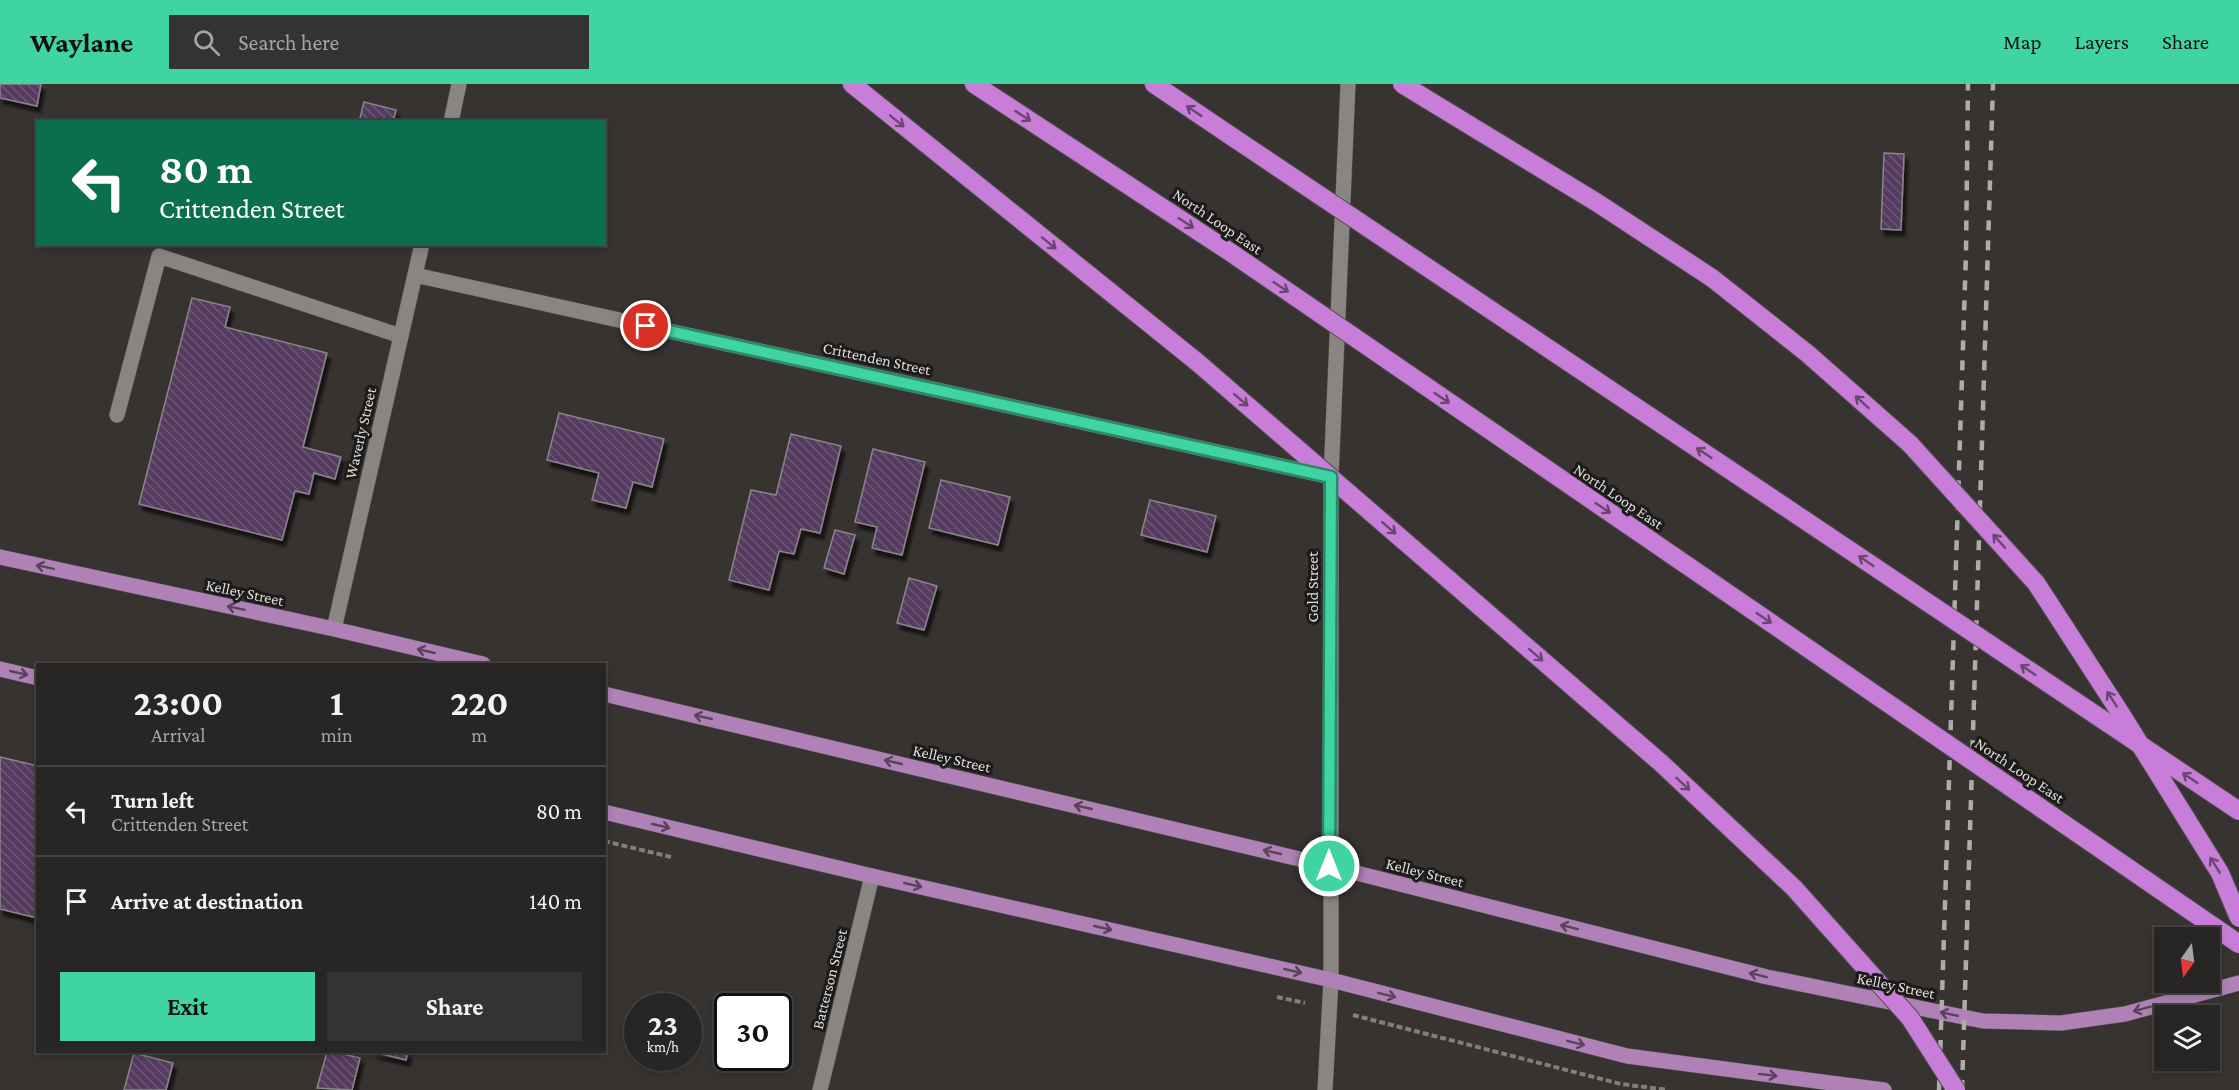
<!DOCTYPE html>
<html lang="en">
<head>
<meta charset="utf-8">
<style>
  :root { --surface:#282625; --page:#343232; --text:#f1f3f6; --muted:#a5a5a7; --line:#444342; --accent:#3fd4a2 }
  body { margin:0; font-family:"Crimson Pro",serif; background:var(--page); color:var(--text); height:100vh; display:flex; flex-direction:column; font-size:22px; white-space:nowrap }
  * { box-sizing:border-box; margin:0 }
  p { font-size:20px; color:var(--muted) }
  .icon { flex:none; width:33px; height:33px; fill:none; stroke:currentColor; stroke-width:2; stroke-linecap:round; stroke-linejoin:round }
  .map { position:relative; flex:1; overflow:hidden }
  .details { position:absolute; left:36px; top:579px; width:570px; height:390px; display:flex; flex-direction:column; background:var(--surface); border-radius:0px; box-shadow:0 3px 9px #0003,0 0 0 2px var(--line) }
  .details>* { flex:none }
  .top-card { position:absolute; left:36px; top:36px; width:570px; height:126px; border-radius:0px; box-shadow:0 3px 9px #0003,0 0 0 2px var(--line); background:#0b6e4f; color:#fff; overflow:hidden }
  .needle { width:39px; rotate:194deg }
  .buttons { position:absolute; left:2154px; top:843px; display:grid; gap:12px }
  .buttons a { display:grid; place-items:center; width:66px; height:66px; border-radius:0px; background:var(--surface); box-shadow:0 3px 9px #0003,0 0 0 2px var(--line); font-size:30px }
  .speed { position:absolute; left:624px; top:909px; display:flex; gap:12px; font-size:30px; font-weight:700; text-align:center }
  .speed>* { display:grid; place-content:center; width:78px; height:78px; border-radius:50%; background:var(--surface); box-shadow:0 3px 9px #0003,0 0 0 2px var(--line); line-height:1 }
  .speed small { font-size:15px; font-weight:400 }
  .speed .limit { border:3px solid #111; border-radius:9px; background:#fff; color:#111 }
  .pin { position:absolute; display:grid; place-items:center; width:51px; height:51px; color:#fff; margin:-26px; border:3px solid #fff; border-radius:50%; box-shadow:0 2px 6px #0007 }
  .me { position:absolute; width:66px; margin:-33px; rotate:0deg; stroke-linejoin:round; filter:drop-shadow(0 0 4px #0008) }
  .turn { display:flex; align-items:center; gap:21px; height:126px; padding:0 24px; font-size:27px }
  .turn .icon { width:78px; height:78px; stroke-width:2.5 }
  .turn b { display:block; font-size:42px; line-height:51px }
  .eta { display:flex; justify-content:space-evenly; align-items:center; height:102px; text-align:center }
  .eta b { font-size:36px; font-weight:700; line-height:42px }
  .button { display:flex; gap:12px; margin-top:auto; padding:12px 24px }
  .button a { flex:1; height:69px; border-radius:0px; background:var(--accent); color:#111; font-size:24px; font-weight:700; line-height:69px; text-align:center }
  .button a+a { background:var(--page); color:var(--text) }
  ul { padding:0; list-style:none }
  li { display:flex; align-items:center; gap:18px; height:90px; padding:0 24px; border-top:2px solid var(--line) }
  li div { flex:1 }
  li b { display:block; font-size:22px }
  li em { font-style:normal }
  header { display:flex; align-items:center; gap:36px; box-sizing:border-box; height:84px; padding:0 30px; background:var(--accent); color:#111 }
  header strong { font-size:28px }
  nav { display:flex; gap:33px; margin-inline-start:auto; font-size:21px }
  .search { width:420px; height:54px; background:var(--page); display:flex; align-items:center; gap:15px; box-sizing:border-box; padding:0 21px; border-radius:0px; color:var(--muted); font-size:22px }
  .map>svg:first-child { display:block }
</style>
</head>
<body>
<header>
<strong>Waylane</strong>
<div class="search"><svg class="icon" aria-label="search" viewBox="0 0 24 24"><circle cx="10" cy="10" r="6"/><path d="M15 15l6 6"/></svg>Search here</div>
<nav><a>Map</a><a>Layers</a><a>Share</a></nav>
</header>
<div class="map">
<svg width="2239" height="1006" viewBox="0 0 2239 1006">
  <defs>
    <pattern id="building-back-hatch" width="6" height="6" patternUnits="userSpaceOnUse" patternTransform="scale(1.5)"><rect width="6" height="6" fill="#573a61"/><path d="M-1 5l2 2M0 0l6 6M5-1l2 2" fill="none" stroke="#6f5677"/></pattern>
    <filter id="shadow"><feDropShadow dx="3.5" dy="6" stdDeviation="1.5" flood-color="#0009"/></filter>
  </defs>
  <rect width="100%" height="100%" fill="#363331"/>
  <g fill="url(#building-back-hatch)" stroke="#898689" stroke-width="1.5" filter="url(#shadow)">
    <path d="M0 0H41L37 22 0 14Z"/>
    <path d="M364 18 396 26 393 38H359Z"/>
    <path d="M1884 69 1904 70 1901 146 1881 145Z"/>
    <path d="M192 214 230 223 225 243 327 269 303 363 341 373 335 395 314 389 309 410 295 407 282 456 139 420Z"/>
    <path d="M559 329 664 355 652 403 633 398 626 424 592 416 599 389 547 376Z"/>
    <path d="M791 350 841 362 820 449 801 445 794 470 779 467 769 506 729 496 751 406 776 411Z"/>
    <path d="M873 365 925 378 902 471 872 464 877 443 855 438Z"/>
    <path d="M941 396 1010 413 998 461 929 444Z"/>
    <path d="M1150 416 1216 432 1207 468 1141 451Z"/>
    <path d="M835 446 855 451 844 490 824 484Z"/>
    <path d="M909 494 937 502 924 546 897 539Z"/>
    <path d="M0 673 38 682 37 834 0 825Z"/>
    <path d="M327 968H335L360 974 352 1006 317 1004Z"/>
    <path d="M373 968H408L406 976Z"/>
    <path d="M134 969 173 979 166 1006H124Z"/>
  </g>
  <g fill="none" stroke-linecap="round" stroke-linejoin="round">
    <g stroke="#545150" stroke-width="16">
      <g id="minor">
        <path d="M451 38 459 0"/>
        <path d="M415 191 1331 393"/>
        <path d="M117 331 159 172 401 252"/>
        <path d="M334 545 422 160"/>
        <path d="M820 1006 872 792"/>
        <path d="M1325 1006 1331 896V393L1348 0"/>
      </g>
    </g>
    <g stroke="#545150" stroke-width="16">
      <g id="major">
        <path d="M0 473 334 545 483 580"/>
        <path d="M0 585 38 594"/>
        <path d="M604 610 1329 782 1767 893 1983 937 2061 939 2125 930 2239 899"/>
        <path d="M604 728 872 792 1331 896 1627 972 1884 1006"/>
      </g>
    </g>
    <g stroke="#545150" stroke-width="20">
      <g id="highway">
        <path d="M852 0 1197 278"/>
        <path d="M974 0 1233 170"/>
        <path d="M1154 0 1234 54"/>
      </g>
    </g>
    <g stroke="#817e7c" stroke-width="4" stroke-dasharray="6 3" stroke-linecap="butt">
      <path d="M604 757 671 773"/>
      <path d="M1277 913 1305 919"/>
      <path d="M1353 931 1621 1000 1668 1006"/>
    </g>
    <use href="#minor" stroke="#898583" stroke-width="15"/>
    <use href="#major" stroke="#af81b7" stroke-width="15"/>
    <use href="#highway" stroke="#c87ed9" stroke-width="18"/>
    <g stroke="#aeabaa" stroke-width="4.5" stroke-dasharray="10 10" stroke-linecap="butt">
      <path d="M1939 1006 1966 169 1968 0"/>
      <path d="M1962 1006 1993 0"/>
    </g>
    <g stroke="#545150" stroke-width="20" stroke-linecap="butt">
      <g id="highway-bridge">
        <path d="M1402 0 1596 118 1712 194 1808 270 1910 360 2036 499 2121 630 2220 789 2239 834"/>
        <path d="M1234 54 2239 727"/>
        <path d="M1233 170 2239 860"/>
        <path d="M1197 278 1661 679 1794 804 1910 934 1956 1006"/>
      </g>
    </g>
    <use href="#highway-bridge" stroke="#c87ed9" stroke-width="18"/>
  </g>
  <defs><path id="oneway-shaft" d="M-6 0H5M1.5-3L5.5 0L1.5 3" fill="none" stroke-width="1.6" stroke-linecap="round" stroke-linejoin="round" transform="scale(1.5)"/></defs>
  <g stroke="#694870">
    <use href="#oneway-shaft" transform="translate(1194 27) rotate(-146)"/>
    <use href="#oneway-shaft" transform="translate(1023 32) rotate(33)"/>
    <use href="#oneway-shaft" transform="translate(897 37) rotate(39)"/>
    <use href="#oneway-shaft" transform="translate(1186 139) rotate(33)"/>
    <use href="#oneway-shaft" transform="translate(1049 159) rotate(39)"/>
    <use href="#oneway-shaft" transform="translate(1281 203) rotate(34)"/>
    <use href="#oneway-shaft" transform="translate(1442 314) rotate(34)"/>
    <use href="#oneway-shaft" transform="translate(1241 316) rotate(41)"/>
    <use href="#oneway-shaft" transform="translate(1862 318) rotate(-138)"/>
    <use href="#oneway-shaft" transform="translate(1704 369) rotate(-146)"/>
    <use href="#oneway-shaft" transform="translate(1603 424) rotate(34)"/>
    <use href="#oneway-shaft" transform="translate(1389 444) rotate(41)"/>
    <use href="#oneway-shaft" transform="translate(1999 457) rotate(-132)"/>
    <use href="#oneway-shaft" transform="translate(1866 477) rotate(-146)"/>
    <use href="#oneway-shaft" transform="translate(1764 534) rotate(34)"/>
    <use href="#oneway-shaft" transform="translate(1536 571) rotate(41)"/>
    <use href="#oneway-shaft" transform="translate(2028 586) rotate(-146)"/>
    <use href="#oneway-shaft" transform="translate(2112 615) rotate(-123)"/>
    <use href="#oneway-shaft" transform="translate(2190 694) rotate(-146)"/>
    <use href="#oneway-shaft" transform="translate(1683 700) rotate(43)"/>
    <use href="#oneway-shaft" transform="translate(2215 781) rotate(-122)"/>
  </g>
  <g stroke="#574459">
    <use href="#oneway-shaft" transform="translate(45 483) rotate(-168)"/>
    <use href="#oneway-shaft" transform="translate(236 524) rotate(-168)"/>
    <use href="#oneway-shaft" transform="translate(426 567) rotate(-167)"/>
    <use href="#oneway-shaft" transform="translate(19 589) rotate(13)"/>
    <use href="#oneway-shaft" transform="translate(703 633) rotate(-167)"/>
    <use href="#oneway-shaft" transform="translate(893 678) rotate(-167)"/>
    <use href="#oneway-shaft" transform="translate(1083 723) rotate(-167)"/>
    <use href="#oneway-shaft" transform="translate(661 742) rotate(13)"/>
    <use href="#oneway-shaft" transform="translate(1272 768) rotate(-167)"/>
    <use href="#oneway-shaft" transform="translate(913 801) rotate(13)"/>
    <use href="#oneway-shaft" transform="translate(1569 843) rotate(-166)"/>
    <use href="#oneway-shaft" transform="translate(1103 844) rotate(13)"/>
    <use href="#oneway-shaft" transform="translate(1293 887) rotate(13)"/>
    <use href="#oneway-shaft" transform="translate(1758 891) rotate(-166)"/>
    <use href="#oneway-shaft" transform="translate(1387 911) rotate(14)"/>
    <use href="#oneway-shaft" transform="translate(2142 925) rotate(165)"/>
    <use href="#oneway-shaft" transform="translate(1949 930) rotate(-168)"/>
    <use href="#oneway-shaft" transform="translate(1576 959) rotate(14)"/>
    <use href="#oneway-shaft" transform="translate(1768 991) rotate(7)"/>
  </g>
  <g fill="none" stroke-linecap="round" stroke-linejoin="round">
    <g stroke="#298a69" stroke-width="15">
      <path id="route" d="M646 242 1331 393 1329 782"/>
    </g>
    <use href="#route" stroke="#3fd4a2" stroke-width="10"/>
  </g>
  <g text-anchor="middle" stroke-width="6" stroke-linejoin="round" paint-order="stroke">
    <g font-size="16" fill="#dfdddc" stroke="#1c1b1a">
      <text transform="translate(1218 137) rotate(34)" y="6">North Loop East</text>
      <text transform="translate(877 274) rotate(12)" y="6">Crittenden Street</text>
      <text transform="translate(360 349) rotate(-77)" y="6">Waverly Street</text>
      <text transform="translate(1619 412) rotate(34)" y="6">North Loop East</text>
      <text transform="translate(1312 503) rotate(-90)" y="6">Gold Street</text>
      <text transform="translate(245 508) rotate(12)" y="6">Kelley Street</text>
      <text transform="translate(952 674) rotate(13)" y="6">Kelley Street</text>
      <text transform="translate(2020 686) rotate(34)" y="6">North Loop East</text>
      <text transform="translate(1425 788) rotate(14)" y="6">Kelley Street</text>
      <text transform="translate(829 895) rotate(-76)" y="6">Batterson Street</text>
      <text transform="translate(1896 901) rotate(12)" y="6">Kelley Street</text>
    </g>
  </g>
</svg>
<div class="buttons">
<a><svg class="needle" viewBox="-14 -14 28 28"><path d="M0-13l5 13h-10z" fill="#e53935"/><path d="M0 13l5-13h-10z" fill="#a5a5a7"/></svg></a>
<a><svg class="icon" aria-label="layers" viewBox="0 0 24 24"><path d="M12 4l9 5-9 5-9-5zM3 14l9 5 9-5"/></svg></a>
</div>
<div class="speed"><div>23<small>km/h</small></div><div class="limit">30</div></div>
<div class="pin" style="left:646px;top:242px;background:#d93025"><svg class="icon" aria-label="arrive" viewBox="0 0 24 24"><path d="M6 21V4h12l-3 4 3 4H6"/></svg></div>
<svg class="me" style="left:1329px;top:782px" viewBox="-20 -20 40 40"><circle r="17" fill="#3fd4a2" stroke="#fff" stroke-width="3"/><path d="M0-11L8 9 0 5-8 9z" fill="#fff"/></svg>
<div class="top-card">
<div class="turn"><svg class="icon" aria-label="left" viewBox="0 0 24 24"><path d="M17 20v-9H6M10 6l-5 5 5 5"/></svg><div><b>80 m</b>Crittenden Street</div></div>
</div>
<section class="details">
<div class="eta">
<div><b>23:00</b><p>Arrival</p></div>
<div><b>1</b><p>min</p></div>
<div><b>220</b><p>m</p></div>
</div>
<ul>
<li><svg class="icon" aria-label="left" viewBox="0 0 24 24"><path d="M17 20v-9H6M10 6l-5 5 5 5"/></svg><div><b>Turn left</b><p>Crittenden Street</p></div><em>80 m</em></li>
<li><svg class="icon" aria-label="arrive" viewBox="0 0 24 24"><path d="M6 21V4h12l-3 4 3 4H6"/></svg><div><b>Arrive at destination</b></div><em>140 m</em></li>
</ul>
<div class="button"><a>Exit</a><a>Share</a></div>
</section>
</div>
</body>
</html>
